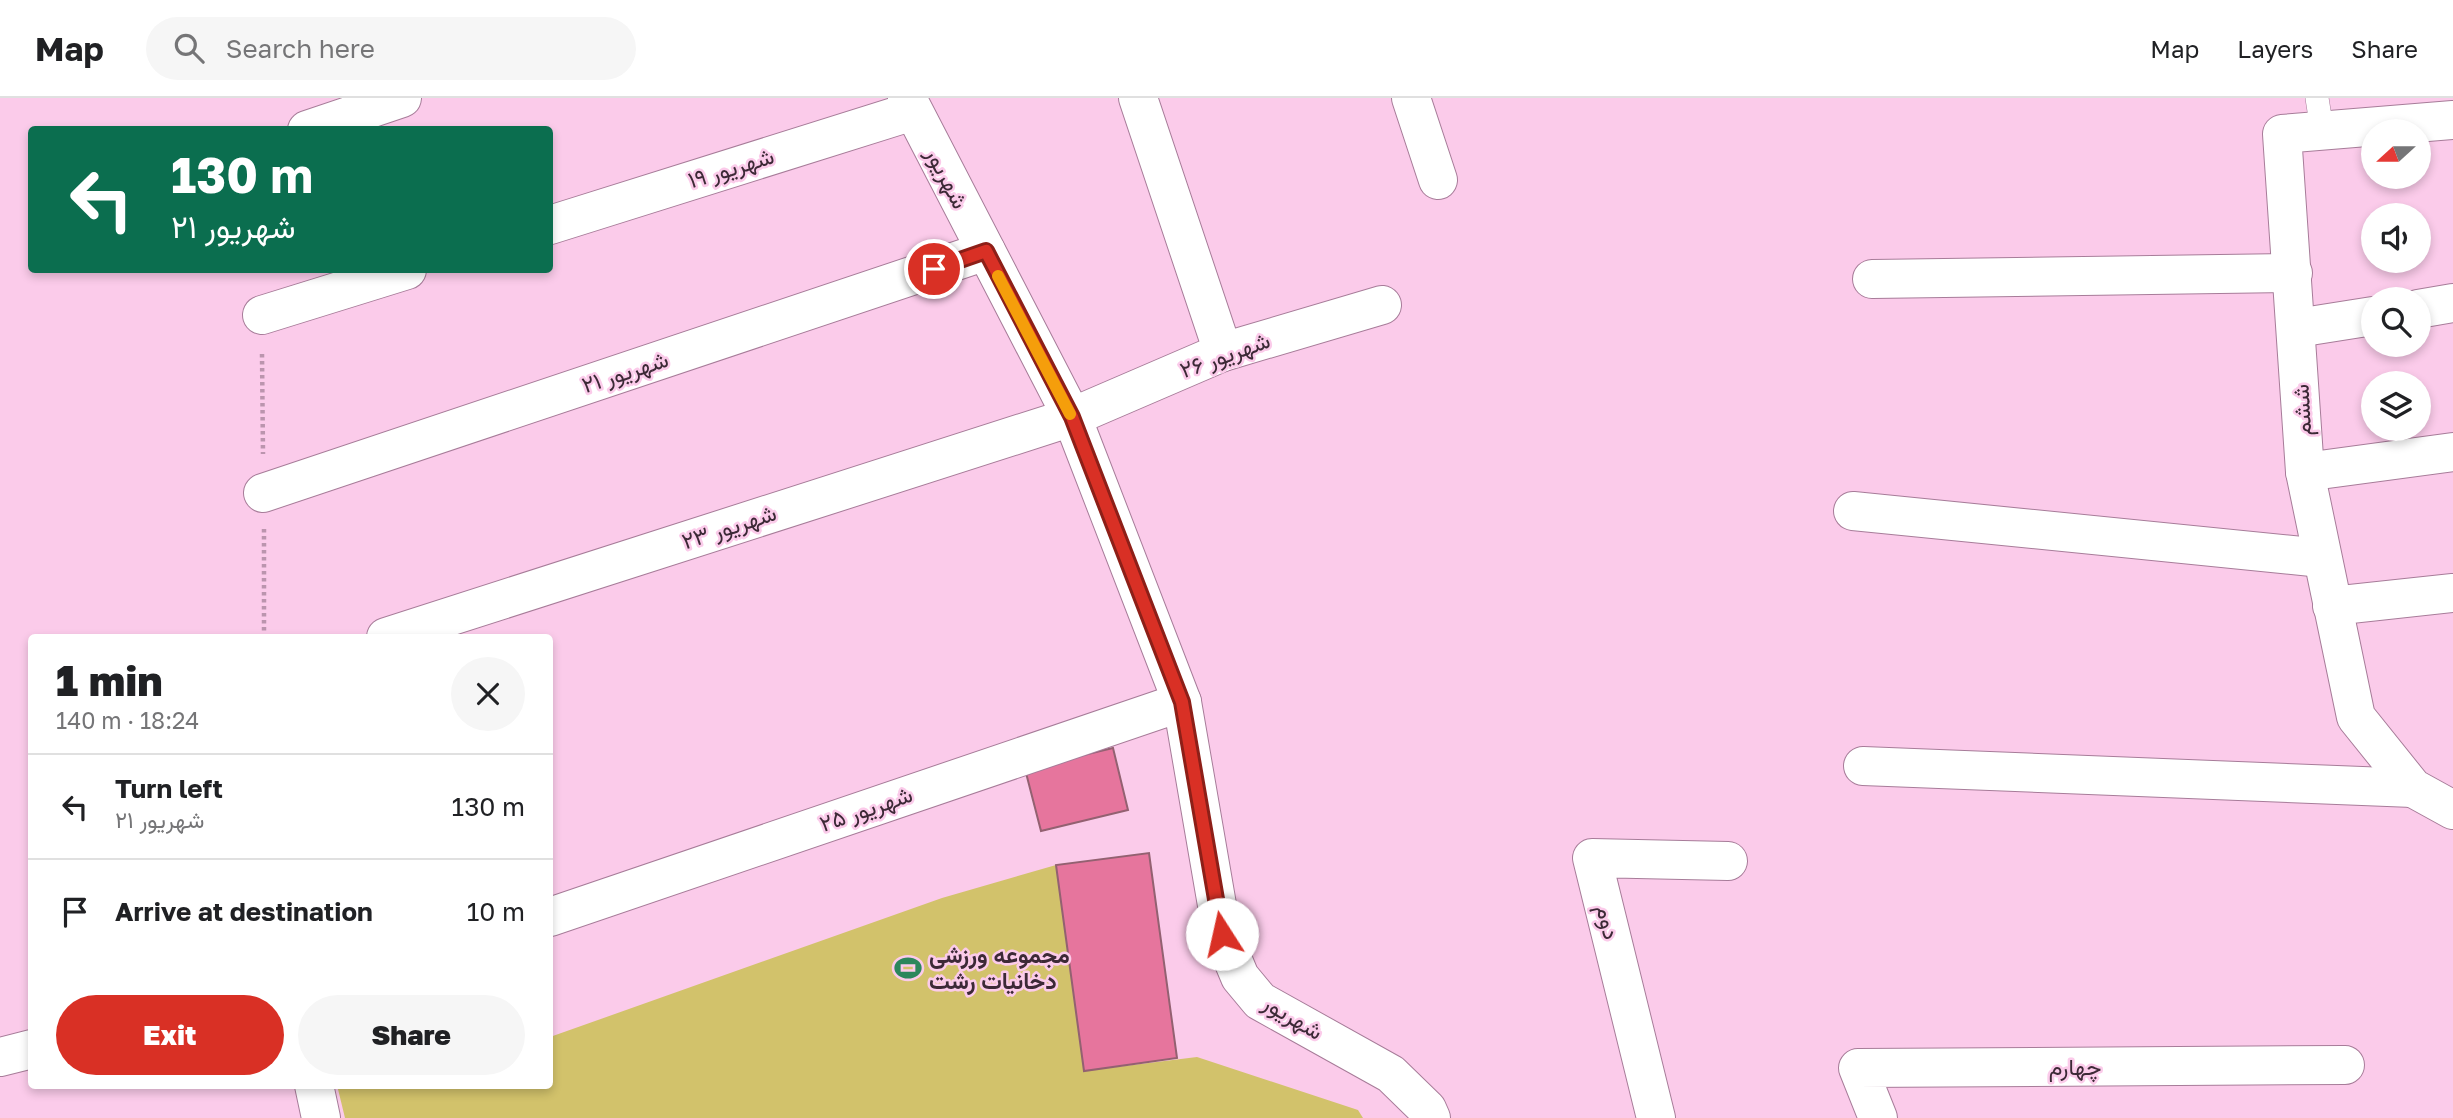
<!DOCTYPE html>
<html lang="en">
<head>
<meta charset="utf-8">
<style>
  :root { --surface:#fff; --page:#f6f6f6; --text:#202124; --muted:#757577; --line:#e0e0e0; --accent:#d93025 }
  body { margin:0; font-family:"Golos Text",Vazirmatn,sans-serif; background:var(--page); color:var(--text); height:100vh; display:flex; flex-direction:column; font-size:26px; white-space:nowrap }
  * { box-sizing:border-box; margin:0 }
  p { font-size:23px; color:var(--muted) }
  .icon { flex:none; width:38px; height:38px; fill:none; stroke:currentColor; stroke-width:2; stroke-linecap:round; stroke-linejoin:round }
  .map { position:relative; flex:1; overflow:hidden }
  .drawer { position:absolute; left:28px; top:536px; width:525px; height:455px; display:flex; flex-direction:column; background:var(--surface); border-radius:7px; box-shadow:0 4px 10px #0003 }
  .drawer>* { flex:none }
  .hud { position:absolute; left:28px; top:28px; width:525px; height:147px; border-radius:7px; box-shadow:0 4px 10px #0003; background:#0b6e4f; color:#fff; overflow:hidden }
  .needle { width:46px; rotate:249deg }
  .buttons { position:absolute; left:2361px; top:21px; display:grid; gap:14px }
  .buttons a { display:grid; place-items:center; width:70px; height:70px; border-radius:50%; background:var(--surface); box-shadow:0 4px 10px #0003; font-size:35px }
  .pin { position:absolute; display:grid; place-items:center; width:60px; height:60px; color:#fff; margin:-30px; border:4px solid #fff; border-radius:50%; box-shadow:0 2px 7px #0007 }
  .me { position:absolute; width:77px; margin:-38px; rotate:350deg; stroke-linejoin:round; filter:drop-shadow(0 0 5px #0008) }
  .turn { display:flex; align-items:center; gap:24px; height:147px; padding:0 28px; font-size:32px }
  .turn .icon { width:91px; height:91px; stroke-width:2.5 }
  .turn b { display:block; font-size:49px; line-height:60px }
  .round { display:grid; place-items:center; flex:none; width:74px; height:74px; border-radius:37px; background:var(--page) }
  .summary { display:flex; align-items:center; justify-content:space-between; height:119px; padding:0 28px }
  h1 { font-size:42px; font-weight:800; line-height:52px }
  .primary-button { display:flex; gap:14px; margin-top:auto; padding:14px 28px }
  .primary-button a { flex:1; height:80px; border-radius:42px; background:var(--accent); color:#fff; font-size:28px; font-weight:800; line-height:80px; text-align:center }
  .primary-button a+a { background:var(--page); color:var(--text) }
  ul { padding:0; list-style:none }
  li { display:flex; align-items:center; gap:21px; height:105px; padding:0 28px; border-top:2px solid var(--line) }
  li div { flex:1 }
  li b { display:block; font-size:26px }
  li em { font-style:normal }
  header { display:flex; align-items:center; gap:42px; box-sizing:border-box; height:98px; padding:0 35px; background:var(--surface); border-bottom:2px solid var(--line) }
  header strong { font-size:33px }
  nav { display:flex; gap:38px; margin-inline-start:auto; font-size:24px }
  .search { width:490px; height:63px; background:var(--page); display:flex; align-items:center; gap:18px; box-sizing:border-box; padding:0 24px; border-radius:38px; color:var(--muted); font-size:26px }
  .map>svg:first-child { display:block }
</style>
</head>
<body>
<header>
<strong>Map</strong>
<div class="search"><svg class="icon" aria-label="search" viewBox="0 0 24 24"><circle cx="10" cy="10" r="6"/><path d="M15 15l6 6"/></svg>Search here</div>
<nav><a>Map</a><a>Layers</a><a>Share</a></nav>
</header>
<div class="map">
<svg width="2453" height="1020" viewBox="0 0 2453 1020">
  <rect width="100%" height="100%" fill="#fbcbea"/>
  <path fill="#d2c26b" d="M1056 767 1084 973 1197 959 1358 1012 1363 1020H345L337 987H550V939L942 800Z"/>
  <g fill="#e6759d" stroke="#936171" stroke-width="2">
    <path d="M1113 650 1128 712 1041 733 1025 671Z"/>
    <path d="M1149 755 1177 960 1084 973 1056 767Z"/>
  </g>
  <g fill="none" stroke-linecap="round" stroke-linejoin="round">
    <g stroke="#a77c99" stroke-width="24">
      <path id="lane" d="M2317 0 2322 32"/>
    </g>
    <g stroke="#a77c99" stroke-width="40">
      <g id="street">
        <path d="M1138 0 1223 254"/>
        <path d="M1411 0 1438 82"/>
        <path d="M2453 22 2282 36 2305 374 2356 619 2413 690 2453 712"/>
        <path d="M307 32 402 0"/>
        <path d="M550 127 913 13"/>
        <path d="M1872 181 2293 175"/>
        <path d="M2418 211 2453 205"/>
        <path d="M262 217 407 172"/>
        <path d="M2297 230 2373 218"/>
        <path d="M2305 374 2453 354"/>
        <path d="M263 395 986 153"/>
        <path d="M1853 413 2322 460"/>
        <path d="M2332 508 2453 495"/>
        <path d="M386 539 1072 319 1223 254 1382 207"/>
        <path d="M1863 668 2413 690"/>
        <path d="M550 819 1182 604"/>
        <path d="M0 959 32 951"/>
        <path d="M314 987 321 1020"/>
        <path d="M1656 1020 1592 760 1728 763"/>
        <path d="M1878 1020 1858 970 2345 967"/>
      </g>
    </g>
    <g stroke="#a77c99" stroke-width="40">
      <path id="secondary" d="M907 0 1072 319 1182 604 1222 836 1240 879 1260 903 1391 976 1427 1011 1431 1020"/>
    </g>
    <g stroke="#bb95ae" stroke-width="4.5" stroke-dasharray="3.5 3.5" stroke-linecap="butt">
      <path d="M262 256 263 356"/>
      <path d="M264 431V539"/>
    </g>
    <use href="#lane" stroke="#fff" stroke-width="23"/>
    <use href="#street" stroke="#fff" stroke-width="38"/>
    <use href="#secondary" stroke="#fff" stroke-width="38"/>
  </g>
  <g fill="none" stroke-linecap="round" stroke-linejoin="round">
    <g stroke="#8d1f18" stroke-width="18">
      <path id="route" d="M934 171 986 153 1072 319 1182 604 1222 836"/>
    </g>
    <use href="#route" stroke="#d93025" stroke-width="12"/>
    <path stroke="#f59e0b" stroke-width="12" d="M998 178 1070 316"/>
  </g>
  <defs>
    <g id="stadium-bare" transform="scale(2.1)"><path d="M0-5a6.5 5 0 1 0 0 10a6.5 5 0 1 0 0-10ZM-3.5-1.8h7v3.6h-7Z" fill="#2c875c" stroke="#fbcbea" stroke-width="2.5" paint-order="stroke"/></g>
  </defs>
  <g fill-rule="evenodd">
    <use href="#stadium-bare" x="908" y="870"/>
  </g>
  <g text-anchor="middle" stroke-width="5" stroke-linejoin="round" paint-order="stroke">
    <g font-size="23" fill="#3c2936" stroke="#fbcbea">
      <text transform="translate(731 70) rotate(-17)" y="8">شهریور ۱۹</text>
      <text transform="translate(947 80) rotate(63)" y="8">شهریور</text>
      <text transform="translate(1225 257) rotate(-20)" y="8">شهریور ۲۶</text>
      <text transform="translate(625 274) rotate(-18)" y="8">شهریور ۲۱</text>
      <text transform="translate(2302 312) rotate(-93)" y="8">ششم</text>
      <text transform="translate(729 429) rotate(-18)" y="8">شهریور ۲۳</text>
      <text transform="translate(866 711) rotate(-19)" y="8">شهریور ۲۵</text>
      <text transform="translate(1608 824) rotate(76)" y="8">دوم</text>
      <text transform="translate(1293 919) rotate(31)" y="8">شهریور</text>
      <text x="2075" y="977">چهارم</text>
    </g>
    <g font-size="23" font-weight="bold" fill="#3c2936" stroke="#fbcbea" text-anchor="start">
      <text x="929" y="865">مجموعه ورزشی<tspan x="929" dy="26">دخانیات رشت</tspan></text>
    </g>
  </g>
</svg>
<div class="buttons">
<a><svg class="needle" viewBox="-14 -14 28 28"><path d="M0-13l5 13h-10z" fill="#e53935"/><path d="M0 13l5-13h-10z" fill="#757577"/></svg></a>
<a><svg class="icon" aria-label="sound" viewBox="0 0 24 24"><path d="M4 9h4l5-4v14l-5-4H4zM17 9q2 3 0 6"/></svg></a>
<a><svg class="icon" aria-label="search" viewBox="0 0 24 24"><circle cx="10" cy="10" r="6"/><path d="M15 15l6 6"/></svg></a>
<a><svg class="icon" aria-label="layers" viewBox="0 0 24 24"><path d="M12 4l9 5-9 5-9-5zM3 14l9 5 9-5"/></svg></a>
</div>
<div class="pin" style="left:934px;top:171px;background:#d93025"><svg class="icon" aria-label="arrive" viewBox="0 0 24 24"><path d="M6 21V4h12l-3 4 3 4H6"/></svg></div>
<svg class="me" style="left:1222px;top:836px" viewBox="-20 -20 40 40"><circle r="19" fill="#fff"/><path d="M0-13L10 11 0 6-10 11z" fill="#d93025"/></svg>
<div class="hud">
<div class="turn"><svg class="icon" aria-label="left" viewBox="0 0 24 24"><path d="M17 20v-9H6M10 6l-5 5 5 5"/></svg><div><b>130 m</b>شهریور ۲۱</div></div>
</div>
<section class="drawer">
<div class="summary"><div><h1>1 min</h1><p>140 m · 18:24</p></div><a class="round"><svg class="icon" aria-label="close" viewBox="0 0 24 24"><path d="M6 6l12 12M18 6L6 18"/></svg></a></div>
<ul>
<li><svg class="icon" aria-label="left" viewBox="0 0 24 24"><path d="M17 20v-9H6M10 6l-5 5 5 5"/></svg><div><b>Turn left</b><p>شهریور ۲۱</p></div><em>130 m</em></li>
<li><svg class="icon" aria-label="arrive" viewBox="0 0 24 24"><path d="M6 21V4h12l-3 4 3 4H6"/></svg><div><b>Arrive at destination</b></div><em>10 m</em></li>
</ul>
<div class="primary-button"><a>Exit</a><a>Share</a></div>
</section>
</div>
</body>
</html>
